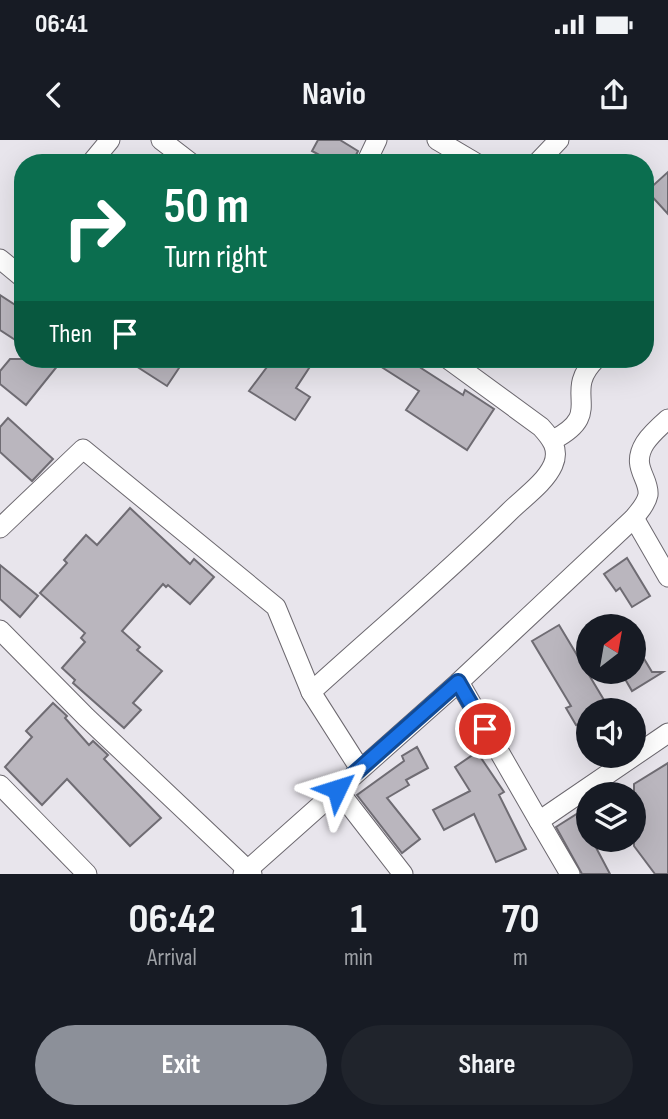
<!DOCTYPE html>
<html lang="en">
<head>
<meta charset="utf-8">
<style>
  :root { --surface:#171b24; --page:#20242c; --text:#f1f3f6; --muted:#9ea1a6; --accent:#8c9099 }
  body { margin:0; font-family:"Sofia Sans Condensed",sans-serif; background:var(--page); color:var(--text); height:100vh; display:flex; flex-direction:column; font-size:26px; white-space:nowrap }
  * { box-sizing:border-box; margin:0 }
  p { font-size:23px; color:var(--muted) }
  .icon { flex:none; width:38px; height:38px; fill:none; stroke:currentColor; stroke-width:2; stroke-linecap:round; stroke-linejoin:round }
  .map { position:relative; height:734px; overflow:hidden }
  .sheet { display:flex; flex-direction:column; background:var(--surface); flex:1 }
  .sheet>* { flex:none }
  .banner { position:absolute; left:14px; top:14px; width:640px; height:214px; border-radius:28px; box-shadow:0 7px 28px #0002; background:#0b6e4f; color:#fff; overflow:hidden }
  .needle { width:46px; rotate:31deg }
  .fabs { position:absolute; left:576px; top:474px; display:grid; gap:14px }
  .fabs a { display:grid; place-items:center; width:70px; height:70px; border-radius:50%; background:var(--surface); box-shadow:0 7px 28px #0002; font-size:35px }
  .pin { position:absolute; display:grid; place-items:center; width:60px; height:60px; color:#fff; margin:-30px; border:4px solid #fff; border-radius:50%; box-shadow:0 2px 7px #0007 }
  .me { position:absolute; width:77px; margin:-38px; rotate:49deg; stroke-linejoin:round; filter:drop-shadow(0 0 5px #0008) }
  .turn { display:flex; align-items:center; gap:24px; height:147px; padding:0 35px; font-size:32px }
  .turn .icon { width:91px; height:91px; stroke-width:2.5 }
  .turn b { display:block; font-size:49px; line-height:60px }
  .then { display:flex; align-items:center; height:66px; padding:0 35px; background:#0003; gap:14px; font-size:26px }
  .eta { display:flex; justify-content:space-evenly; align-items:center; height:119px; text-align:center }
  .eta b { font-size:42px; font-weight:700; line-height:49px }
  .primary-button { display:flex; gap:14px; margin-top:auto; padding:14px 35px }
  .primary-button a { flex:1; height:80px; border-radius:42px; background:var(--accent); color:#fff; font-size:28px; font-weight:700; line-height:80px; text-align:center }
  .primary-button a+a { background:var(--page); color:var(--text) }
  .status { display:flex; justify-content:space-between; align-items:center; height:49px; padding:0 35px; background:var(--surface); direction:ltr }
  .status svg { height:19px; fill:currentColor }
  header { display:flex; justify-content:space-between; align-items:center; height:91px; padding:0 35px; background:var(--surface); font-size:32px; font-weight:700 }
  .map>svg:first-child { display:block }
</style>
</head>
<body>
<div class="status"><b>06:41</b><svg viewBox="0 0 49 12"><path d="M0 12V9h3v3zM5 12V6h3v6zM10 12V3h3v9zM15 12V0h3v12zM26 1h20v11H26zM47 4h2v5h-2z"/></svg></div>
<header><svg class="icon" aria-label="back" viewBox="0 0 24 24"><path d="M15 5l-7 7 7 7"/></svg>Navio<svg class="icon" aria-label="share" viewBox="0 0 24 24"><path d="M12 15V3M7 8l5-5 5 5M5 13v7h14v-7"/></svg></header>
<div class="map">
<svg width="668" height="734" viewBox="0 0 668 734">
  <rect width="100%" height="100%" fill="#e8e5ec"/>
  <g fill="#bab6be" stroke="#6f6c73" stroke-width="2">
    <path d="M318 0H340L358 11 352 23H334L312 11Z"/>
    <path d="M668 32V74L647 51Z"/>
    <path d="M0 155 23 170V205L0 190Z"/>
    <path d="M10 219H63L26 265 0 244V231Z"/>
    <path d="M125 219H185L167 246Z"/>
    <path d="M273 219H315L296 248 310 257 295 280 249 251Z"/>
    <path d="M369 219H427L421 228 463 255 465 250 494 269 467 310 406 270 419 251Z"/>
    <path d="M8 278 53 319 32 341 0 312V287Z"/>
    <path d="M130 368 190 424 194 419 214 437 190 464 168 445 166 447 163 444 122 491 140 507 137 510 162 531 133 563 141 570 124 588 73 543 75 540 62 528 85 502 81 498 85 493 40 453 67 423 64 420 86 395 97 405Z"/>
    <path d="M627 418 650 456 632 467 620 448 616 451 604 434Z"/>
    <path d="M0 425 38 456 20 477 0 459Z"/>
    <path d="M559 485 610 570H588V595L581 583 576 585 566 568 571 566 532 501Z"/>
    <path d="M634 502 652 532H663L632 551 621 532H634Z"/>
    <path d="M53 563 67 576 65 578 89 605 93 601 108 615 104 619 161 678 130 706 67 639 42 665 5 627 32 597 26 591Z"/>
    <path d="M417 607 428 628 406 640 409 645 387 658 420 699 402 713 357 655 404 621 402 616Z"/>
    <path d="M477 612 504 652 499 655 526 709 496 722 474 674 444 690 433 670 470 651 455 627Z"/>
    <path d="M668 623V734H655L634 706V644Z"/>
    <path d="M583 670 588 680V700H592L610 734H582L556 687Z"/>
  </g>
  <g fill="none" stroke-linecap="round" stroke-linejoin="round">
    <g stroke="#6c686f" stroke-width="21">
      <g id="street">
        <path d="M161 0 191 23"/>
        <path d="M437 0 476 23"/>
        <path d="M91 23 110 0"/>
        <path d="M366 23 377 0"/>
        <path d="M537 23 559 0"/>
        <path d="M0 119 23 138"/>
        <path d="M553 300C607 272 560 254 596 219"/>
        <path d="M634 378 668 437"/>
        <path d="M0 388 83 309 276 467 311 552"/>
        <path d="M0 490 86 577 252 734"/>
        <path d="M459 542 634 378C639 371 646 365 648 355 650 338 630 327 645 303 651 294 660 286 668 279"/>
        <path d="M360 629 311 552C377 492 446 434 509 372 523 358 545 343 553 325 560 309 551 298 541 287L448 219"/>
        <path d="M0 645 87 734"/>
        <path d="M337 649 403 734"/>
        <path d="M539 681 570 734"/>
        <path d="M243 734 459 542 539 681 668 593"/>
      </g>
    </g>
    <use href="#street" stroke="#fff" stroke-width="19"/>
  </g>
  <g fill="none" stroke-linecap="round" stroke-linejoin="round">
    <g stroke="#114b97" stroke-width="18">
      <path id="route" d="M337 649 458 542 485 589"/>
    </g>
    <use href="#route" stroke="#1a73e8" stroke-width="12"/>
  </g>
</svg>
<div class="fabs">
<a><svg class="needle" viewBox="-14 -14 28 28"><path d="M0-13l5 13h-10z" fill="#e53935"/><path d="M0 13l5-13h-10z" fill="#9ea1a6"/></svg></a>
<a><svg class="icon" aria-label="sound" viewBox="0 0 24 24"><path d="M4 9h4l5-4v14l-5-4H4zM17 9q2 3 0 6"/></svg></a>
<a><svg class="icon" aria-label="layers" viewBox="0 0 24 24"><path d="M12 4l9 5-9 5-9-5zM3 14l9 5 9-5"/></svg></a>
</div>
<div class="pin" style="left:485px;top:589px;background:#d93025"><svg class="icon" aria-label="arrive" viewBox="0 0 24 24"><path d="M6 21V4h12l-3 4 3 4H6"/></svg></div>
<svg class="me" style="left:337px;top:649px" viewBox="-20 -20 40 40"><path d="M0-17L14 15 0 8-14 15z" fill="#1a73e8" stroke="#fff" stroke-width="4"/></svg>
<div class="banner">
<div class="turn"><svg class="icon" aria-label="right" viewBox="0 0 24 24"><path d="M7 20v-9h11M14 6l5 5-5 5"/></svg><div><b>50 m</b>Turn right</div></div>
<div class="then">Then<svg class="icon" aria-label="arrive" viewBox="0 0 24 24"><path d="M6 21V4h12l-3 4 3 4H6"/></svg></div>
</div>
</div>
<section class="sheet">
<div class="eta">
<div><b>06:42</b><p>Arrival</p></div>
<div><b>1</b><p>min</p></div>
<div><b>70</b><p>m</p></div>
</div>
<div class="primary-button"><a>Exit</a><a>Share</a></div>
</section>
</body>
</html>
